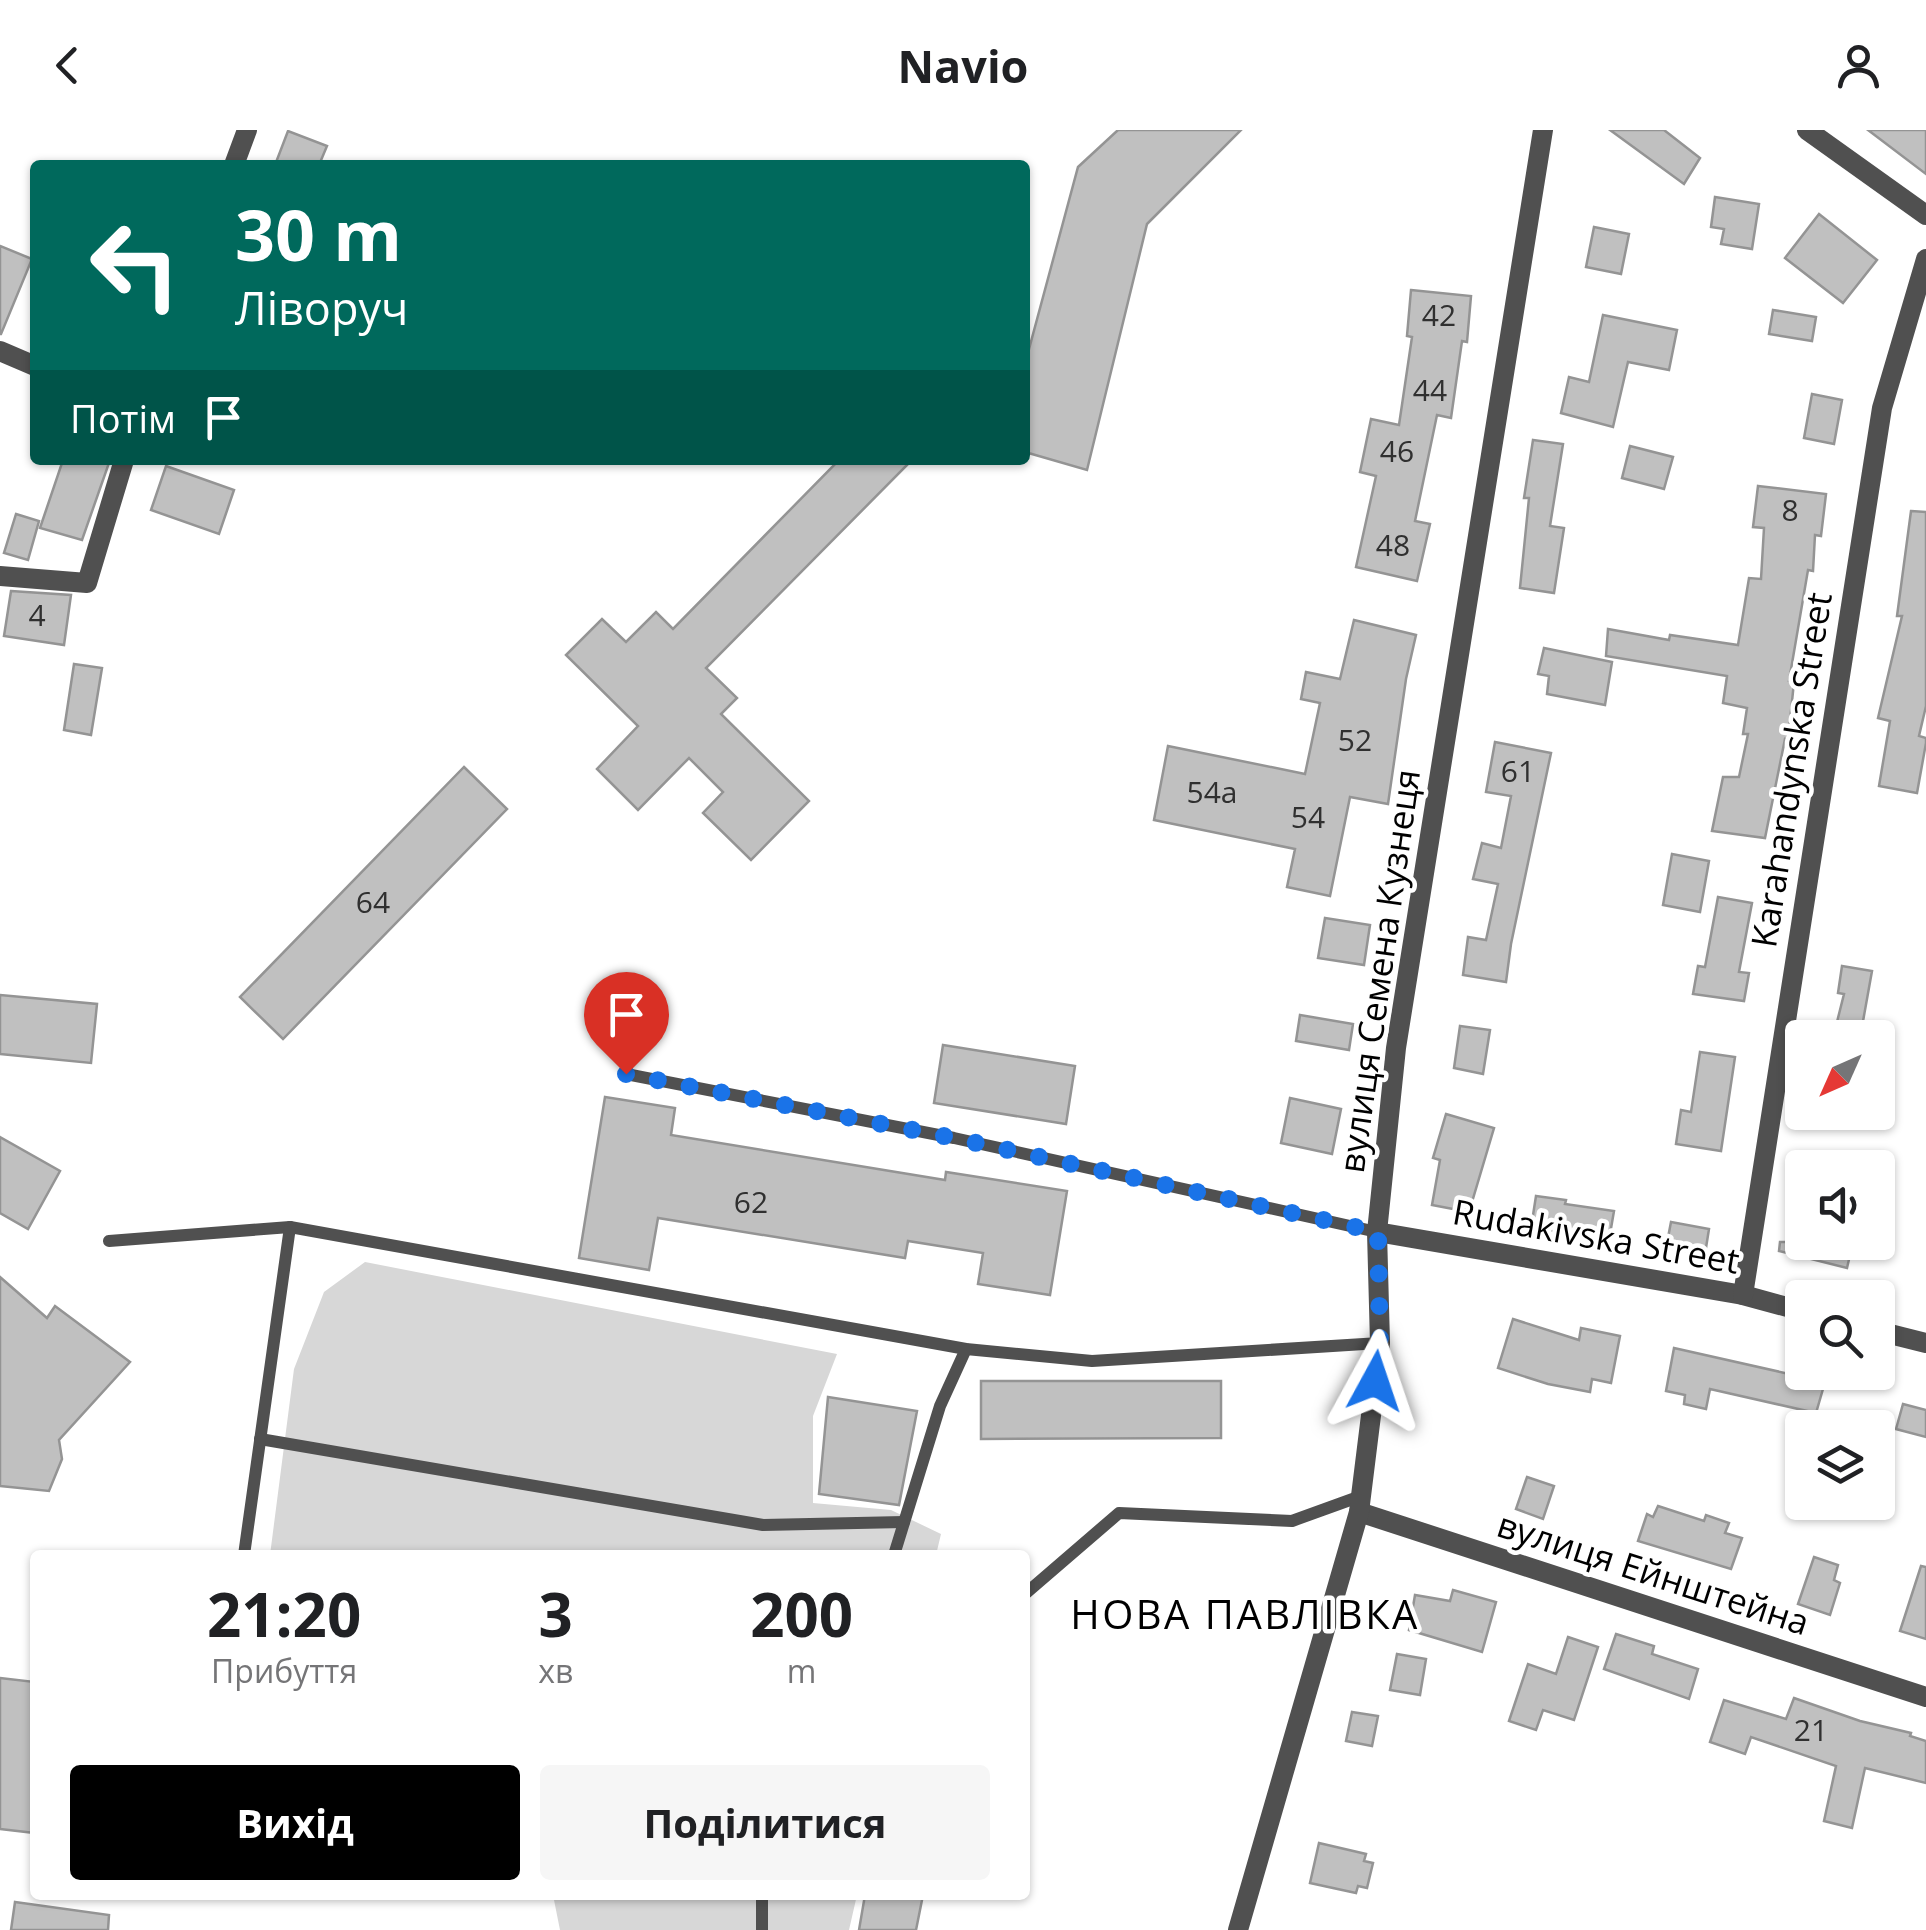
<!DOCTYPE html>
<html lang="uk">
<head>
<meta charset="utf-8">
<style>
  :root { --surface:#fff; --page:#f6f6f6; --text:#202124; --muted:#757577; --accent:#000 }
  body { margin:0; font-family:"Open Sans",sans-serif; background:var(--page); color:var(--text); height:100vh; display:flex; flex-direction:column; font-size:38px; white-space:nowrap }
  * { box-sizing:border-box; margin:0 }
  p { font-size:32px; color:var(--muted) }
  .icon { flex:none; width:55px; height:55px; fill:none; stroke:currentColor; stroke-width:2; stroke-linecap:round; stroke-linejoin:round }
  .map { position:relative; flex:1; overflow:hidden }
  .drawer { position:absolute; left:30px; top:1420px; width:1000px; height:350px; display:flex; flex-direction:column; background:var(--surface); border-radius:10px; box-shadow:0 2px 8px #0004 }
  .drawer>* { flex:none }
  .top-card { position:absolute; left:30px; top:30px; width:1000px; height:305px; border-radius:10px; box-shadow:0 2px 8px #0004; background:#00695c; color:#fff; overflow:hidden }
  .needle { width:65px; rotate:225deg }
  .fabs { position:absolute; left:1785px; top:890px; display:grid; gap:20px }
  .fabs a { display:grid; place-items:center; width:110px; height:110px; border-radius:10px; background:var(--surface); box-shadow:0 2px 8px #0004; font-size:50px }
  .pin { position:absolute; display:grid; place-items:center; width:85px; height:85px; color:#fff; margin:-102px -42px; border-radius:50% 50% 50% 0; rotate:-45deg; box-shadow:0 0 10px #0007 }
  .pin .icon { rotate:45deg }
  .me { position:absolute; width:110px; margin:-55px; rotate:5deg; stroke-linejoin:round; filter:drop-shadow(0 0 8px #0008) }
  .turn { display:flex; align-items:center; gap:35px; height:210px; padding:0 40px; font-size:45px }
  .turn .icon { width:130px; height:130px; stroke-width:2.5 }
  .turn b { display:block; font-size:70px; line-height:85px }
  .then { display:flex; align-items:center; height:95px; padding:0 40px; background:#0003; gap:20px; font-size:38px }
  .eta { display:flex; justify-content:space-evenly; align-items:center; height:170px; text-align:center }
  .eta b { font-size:60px; font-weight:700; line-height:70px }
  .button { display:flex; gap:20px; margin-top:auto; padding:20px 40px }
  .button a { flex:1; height:115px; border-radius:10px; background:var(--accent); color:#fff; font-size:40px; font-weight:700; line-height:115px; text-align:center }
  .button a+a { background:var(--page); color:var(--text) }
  header { display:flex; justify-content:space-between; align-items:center; height:130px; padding:0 40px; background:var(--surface); font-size:45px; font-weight:700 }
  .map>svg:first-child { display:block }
</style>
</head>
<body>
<header><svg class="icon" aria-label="back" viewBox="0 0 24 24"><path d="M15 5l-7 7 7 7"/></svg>Navio<svg class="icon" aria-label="person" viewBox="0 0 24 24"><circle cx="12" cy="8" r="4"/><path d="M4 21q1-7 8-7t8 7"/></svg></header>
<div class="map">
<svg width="1926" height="1800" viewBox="0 0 1926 1800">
  <rect width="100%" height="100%" fill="#fff"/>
  <g fill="#d7d7d7">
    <path d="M365 1132 837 1224 813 1286V1373L891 1380 941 1404 936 1425H270L294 1239 324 1162Z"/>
    <path d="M545 1765H857L849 1800H560L554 1770Z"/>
  </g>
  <g fill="#c0c0c0" stroke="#949494" stroke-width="2.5">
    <path d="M1118 0H1241L1147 94 1087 340 1025 322V234L1078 37Z"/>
    <path d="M1610 0H1664L1700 28 1684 54Z"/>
    <path d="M1868 0H1926V44Z"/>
    <path d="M288 1 327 16 319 35H275Z"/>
    <path d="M1715 67 1759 74 1752 119 1721 114 1724 99 1711 97Z"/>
    <path d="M1819 84 1877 130 1843 173 1785 128Z"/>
    <path d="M1594 97 1629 104 1621 144 1586 137Z"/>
    <path d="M0 116 32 129 1 204H0Z"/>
    <path d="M1411 160 1471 166 1467 212 1462 211 1451 288 1437 285 1415 391 1430 394 1417 451 1356 437 1376 346 1360 342 1371 289 1399 295 1412 207 1407 206Z"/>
    <path d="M1773 180 1816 187 1812 211 1769 204Z"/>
    <path d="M1603 185 1677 200 1669 240 1628 232 1613 297 1561 283 1569 247 1589 252Z"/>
    <path d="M1812 264 1842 270 1834 314 1804 308Z"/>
    <path d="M1533 310 1563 314 1550 396 1564 398 1554 463 1520 458 1529 368H1524Z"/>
    <path d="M1630 316 1673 327 1664 359 1622 348Z"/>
    <path d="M63 330H110L82 410 40 398Z"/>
    <path d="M839 330H912L706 538 737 568 721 584 809 671 751 730 703 683 723 662 689 628 638 680 597 639 638 596 566 525 602 489 626 512 656 482 673 499Z"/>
    <path d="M166 336 234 360 219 404 151 380Z"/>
    <path d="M1758 356 1826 364 1821 406 1815 405 1813 441 1808 440 1789 551 1794 552 1788 610 1785 609 1765 708 1712 701 1723 647H1739L1748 604H1743L1747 578 1723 573 1727 546 1606 526 1608 499 1669 510 1670 505 1738 515 1749 448 1761 449 1764 398 1753 397Z"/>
    <path d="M1911 381 1926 382V576L1919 606 1926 608V613L1917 663 1879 656 1890 591 1878 588 1902 486H1897Z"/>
    <path d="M16 384 39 391 28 430 4 423Z"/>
    <path d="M11 461 71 465 64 515 4 506Z"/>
    <path d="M1354 490 1416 505 1406 549 1388 674 1350 667 1330 766 1287 757 1295 719 1154 690 1168 616 1305 644 1320 573 1301 569 1306 542 1340 549Z"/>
    <path d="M1544 518 1612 532 1605 575 1547 564 1549 546 1538 544Z"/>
    <path d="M74 534 102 538 91 605 64 600Z"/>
    <path d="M1495 612 1551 623 1511 814 1506 852 1463 845 1468 807 1486 810 1498 754 1473 749 1482 713 1501 718 1511 666 1486 662Z"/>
    <path d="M464 637 507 679 283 909 240 867Z"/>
    <path d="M1672 724 1709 731 1700 782 1663 775Z"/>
    <path d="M1718 767 1752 773 1739 842 1749 843 1744 871 1693 864 1698 836 1705 837Z"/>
    <path d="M1325 788 1370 795 1364 835 1318 828Z"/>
    <path d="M1842 836 1872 841 1860 908H1833L1844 864 1838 863Z"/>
    <path d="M0 865 97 874 91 933 0 924Z"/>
    <path d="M1300 885 1353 894 1349 920 1296 911Z"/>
    <path d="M1460 896 1490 900 1483 944 1454 938Z"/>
    <path d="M943 915 1075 936 1066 994 934 973Z"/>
    <path d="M1700 922 1735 927 1721 1021 1676 1014 1681 980 1691 982Z"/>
    <path d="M605 967 675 978 671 1005 945 1050 946 1042 1067 1061 1050 1165 978 1154 983 1123 908 1111 905 1128 658 1088 649 1140 579 1128Z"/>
    <path d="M1290 968 1341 979 1332 1024 1281 1013Z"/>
    <path d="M1446 984 1494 998 1469 1082 1432 1075 1440 1030 1433 1028Z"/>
    <path d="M0 1007 60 1041 28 1099 0 1083Z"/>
    <path d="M1536 1066 1566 1070 1565 1074 1614 1081 1609 1110 1531 1098Z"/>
    <path d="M1671 1092 1709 1099 1705 1124 1666 1118Z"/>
    <path d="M1780 1112H1853L1847 1138 1779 1121Z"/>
    <path d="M0 1147 47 1188 55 1176 130 1232 59 1310 62 1329 49 1361 0 1356Z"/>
    <path d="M1513 1189 1579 1210 1581 1198 1620 1206 1611 1253 1592 1249 1590 1262 1548 1254 1498 1238Z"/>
    <path d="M1674 1218 1825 1252 1816 1283 1710 1259 1706 1279 1684 1274 1685 1265 1666 1261Z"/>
    <path d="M981 1251H1221V1308L981 1309Z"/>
    <path d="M828 1267 917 1281 899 1375 819 1364Z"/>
    <path d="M1903 1274 1926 1280V1307L1896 1299Z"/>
    <path d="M1527 1347 1554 1356 1543 1389 1516 1379Z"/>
    <path d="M1658 1376 1704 1391 1706 1385 1729 1393 1725 1403 1742 1408 1731 1439 1638 1411 1647 1384 1653 1387Z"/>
    <path d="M1814 1427 1838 1435 1834 1450 1840 1453 1830 1485 1798 1474Z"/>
    <path d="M1921 1436 1926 1437V1509L1900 1501Z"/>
    <path d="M1453 1460 1496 1472 1482 1522 1409 1500 1415 1465 1450 1471Z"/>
    <path d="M1616 1504 1654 1516 1652 1524 1698 1539 1689 1569 1604 1539Z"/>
    <path d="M1568 1507 1598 1517 1574 1590 1543 1580 1536 1600 1509 1591 1528 1534 1556 1544Z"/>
    <path d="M1397 1524 1426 1529 1420 1565 1390 1560Z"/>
    <path d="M0 1548 35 1552V1703L0 1699Z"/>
    <path d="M1794 1568 1860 1591 1911 1603 1910 1606 1926 1611V1653L1865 1638 1852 1698 1824 1691 1836 1636 1751 1607 1745 1624 1710 1612 1724 1570 1786 1589Z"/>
    <path d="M1352 1582 1378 1586 1372 1616 1346 1611Z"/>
    <path d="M1319 1713 1366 1724 1364 1731 1373 1733 1367 1758 1358 1756 1356 1763 1310 1753Z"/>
    <path d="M865 1765H923L916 1800H859Z"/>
    <path d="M15 1772 109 1785 108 1800H11Z"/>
  </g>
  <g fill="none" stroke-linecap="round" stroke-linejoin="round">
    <g stroke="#505050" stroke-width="12">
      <path d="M626 944 954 1008 1377 1102"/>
      <path d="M109 1111 290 1097 966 1219 1092 1231 1380 1213"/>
      <path d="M260 1309 763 1395 904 1392"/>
      <path d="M244 1425 290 1097"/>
      <path d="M894 1425 940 1276 966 1219"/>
      <path d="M1025 1464 1119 1383 1292 1391 1361 1366"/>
      <path d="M762 1765V1800"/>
    </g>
    <g stroke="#505050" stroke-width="20">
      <path d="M1807 0 1926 85"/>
      <path d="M234 35 247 0"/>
      <path d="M0 221 35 236"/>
      <path d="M0 446 87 453 124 330"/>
      <path d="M1377 1102 1743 1165 1802 1181"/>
      <path d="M1743 1165 1882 278 1926 129"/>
      <path d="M1878 1201 1926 1213"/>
      <path d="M1359 1382 1926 1567"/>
      <path d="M1238 1800 1359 1382 1380 1213 1377 1102 1396 918 1543 0"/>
    </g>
  </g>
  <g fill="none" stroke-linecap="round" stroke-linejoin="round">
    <path stroke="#1a73e8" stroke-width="18" stroke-dasharray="0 32.4" d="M626 944 954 1008 1378 1102 1380 1213 1375 1251"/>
  </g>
  <g text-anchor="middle" stroke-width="9" stroke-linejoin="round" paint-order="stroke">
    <g font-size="30" fill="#303030">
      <text x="1439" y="196">42</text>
      <text x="1430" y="271">44</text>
      <text x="1397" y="332">46</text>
      <text x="1790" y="391">8</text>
      <text x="1393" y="426">48</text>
      <text x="37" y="496">4</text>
      <text x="1355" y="621">52</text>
      <text x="1518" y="652">61</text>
      <text x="1212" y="673">54а</text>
      <text x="1308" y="698">54</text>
      <text x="373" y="783">64</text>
      <text x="751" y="1083">62</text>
      <text x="1811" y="1611">21</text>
    </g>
    <g font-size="35" fill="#000" stroke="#fff">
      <text transform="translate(1792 640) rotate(-81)" y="12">Karahandynska Street</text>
      <text transform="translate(1380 841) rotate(-82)" y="12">вулиця Семена Кузнеця</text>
      <text transform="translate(1596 1107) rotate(10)" y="12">Rudakivska Street</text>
      <text transform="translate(1653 1444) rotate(18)" y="12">вулиця Ейнштейна</text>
    </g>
    <g font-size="40" letter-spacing="2.5" fill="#000" stroke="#fff">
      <text x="1245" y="1499">НОВА ПАВЛІВКА</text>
    </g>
  </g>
</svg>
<div class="fabs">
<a><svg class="needle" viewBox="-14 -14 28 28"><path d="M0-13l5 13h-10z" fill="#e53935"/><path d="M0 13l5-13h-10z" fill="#757577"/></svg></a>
<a><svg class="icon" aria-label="sound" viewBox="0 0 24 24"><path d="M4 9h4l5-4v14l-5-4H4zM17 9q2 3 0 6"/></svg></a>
<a><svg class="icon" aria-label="search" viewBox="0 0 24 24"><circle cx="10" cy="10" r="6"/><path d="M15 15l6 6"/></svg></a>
<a><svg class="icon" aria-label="layers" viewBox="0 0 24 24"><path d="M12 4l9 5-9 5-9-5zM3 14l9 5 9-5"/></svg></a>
</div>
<div class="pin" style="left:626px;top:944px;background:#d93025"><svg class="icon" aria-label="arrive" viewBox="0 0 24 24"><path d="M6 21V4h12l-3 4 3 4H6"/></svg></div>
<svg class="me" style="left:1375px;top:1251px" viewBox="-20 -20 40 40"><path d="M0-17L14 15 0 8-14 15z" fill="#1a73e8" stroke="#fff" stroke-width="4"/></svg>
<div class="top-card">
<div class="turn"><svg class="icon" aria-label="left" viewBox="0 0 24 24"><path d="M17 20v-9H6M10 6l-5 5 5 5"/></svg><div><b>30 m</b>Ліворуч</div></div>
<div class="then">Потім<svg class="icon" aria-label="arrive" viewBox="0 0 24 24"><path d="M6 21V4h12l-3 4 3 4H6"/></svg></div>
</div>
<section class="drawer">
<div class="eta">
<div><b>21:20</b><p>Прибуття</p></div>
<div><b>3</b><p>хв</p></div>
<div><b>200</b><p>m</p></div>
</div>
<div class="button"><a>Вихід</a><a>Поділитися</a></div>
</section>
</div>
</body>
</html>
